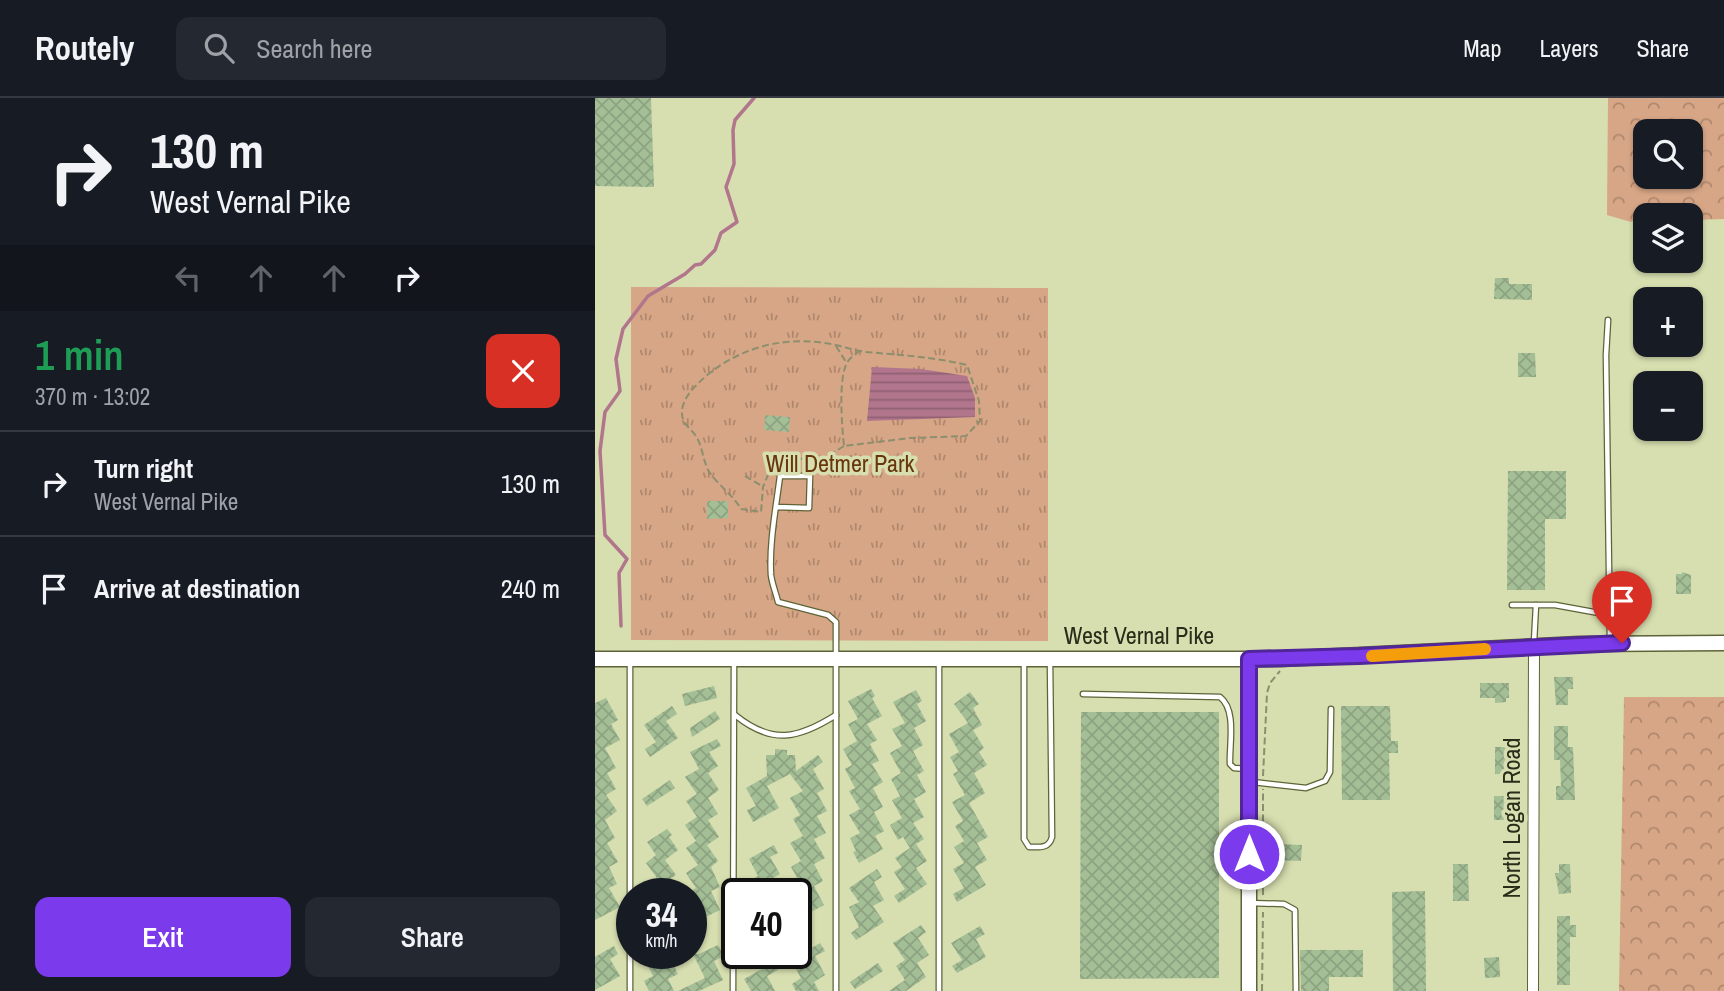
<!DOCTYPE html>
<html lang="en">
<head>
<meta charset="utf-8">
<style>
  :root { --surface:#171b24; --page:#242831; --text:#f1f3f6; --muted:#9ea1a6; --line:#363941; --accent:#7c3aed }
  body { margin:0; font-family:"Archivo Narrow",sans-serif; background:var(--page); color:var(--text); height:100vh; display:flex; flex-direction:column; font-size:26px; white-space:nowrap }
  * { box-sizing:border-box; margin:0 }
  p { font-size:23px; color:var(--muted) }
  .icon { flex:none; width:38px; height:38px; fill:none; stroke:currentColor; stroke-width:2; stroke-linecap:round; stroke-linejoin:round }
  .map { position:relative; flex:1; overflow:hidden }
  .panel { display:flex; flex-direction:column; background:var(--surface); width:595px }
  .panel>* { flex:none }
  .top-card { background:#171b24; color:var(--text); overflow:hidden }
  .fabs { position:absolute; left:1038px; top:21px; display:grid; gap:14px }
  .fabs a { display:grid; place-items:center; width:70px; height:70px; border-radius:14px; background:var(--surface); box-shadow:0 2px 5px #0004; font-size:35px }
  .speed { position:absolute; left:21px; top:780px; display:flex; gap:14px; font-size:35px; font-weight:700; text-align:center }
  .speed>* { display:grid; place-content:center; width:91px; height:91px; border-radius:50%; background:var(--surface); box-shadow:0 2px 5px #0004; line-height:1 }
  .speed small { font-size:18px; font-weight:400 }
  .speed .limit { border:4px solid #111; border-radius:10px; background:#fff; color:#111 }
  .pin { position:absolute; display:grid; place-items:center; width:60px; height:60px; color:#fff; margin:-72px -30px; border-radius:50% 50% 50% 0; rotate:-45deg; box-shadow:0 0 7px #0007 }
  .pin .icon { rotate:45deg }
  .me { position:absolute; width:77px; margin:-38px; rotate:0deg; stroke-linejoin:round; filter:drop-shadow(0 0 5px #0008) }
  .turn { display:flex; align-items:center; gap:24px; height:147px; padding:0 35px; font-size:32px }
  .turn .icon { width:91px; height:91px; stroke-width:2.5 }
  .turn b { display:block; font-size:49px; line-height:60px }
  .lanes { display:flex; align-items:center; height:66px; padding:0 35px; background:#0003; justify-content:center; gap:35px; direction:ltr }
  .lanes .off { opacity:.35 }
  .round { display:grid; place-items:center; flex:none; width:74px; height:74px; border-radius:14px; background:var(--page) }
  .head { display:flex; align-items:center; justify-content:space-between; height:119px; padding:0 35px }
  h1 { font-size:42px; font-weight:600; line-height:52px; color:#1e9e55 }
  .button { display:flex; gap:14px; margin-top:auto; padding:14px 35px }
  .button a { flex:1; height:80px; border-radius:14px; background:var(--accent); color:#fff; font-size:28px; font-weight:600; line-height:80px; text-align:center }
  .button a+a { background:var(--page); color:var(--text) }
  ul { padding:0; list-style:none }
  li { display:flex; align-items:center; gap:21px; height:105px; padding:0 35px; border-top:2px solid var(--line) }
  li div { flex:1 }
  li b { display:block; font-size:26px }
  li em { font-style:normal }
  header { display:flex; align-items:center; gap:42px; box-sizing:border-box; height:98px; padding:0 35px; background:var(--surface); border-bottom:2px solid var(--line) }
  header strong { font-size:33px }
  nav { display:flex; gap:38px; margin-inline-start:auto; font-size:24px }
  .search { width:490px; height:63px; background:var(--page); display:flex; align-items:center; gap:18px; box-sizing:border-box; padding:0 24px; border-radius:14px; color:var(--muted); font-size:26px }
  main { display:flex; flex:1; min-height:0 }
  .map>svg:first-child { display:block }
</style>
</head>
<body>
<header>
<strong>Routely</strong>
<div class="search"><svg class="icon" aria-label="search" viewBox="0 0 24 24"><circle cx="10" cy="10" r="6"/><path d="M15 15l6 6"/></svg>Search here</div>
<nav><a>Map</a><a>Layers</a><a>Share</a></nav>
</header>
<main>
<section class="panel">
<div class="top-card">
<div class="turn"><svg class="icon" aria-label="right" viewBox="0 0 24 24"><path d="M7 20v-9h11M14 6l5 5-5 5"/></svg><div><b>130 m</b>West Vernal Pike</div></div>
<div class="lanes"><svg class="icon off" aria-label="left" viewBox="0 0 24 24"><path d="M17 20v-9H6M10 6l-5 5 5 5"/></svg><svg class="icon off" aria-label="ahead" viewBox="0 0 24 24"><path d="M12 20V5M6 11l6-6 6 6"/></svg><svg class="icon off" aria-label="ahead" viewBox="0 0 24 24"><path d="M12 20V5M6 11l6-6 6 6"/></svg><svg class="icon" aria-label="right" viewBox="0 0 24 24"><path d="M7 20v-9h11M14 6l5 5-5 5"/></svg></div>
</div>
<div class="head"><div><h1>1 min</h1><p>370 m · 13:02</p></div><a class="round" style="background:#d93025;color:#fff"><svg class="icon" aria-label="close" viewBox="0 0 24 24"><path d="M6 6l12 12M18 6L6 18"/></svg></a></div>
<ul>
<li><svg class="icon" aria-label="right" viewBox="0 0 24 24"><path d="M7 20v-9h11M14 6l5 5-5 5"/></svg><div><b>Turn right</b><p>West Vernal Pike</p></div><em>130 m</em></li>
<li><svg class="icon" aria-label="arrive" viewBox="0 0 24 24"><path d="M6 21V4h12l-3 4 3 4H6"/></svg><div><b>Arrive at destination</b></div><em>240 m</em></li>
</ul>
<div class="button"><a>Exit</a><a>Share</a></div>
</section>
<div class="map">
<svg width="1129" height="893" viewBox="0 0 1129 893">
  <defs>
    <pattern id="forest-crowns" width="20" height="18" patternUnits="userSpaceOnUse" patternTransform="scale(1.75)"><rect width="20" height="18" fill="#d7a686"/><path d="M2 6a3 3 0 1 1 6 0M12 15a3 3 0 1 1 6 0" fill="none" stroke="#af876d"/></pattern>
    <pattern id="park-tufts" width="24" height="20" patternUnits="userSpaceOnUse" patternTransform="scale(1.75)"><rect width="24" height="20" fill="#d7a686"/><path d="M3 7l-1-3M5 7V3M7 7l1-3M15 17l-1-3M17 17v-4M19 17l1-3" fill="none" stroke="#af876d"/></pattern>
    <pattern id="water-rules" width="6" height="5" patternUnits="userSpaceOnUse" patternTransform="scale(1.75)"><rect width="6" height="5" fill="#b1758c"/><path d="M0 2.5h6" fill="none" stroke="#906072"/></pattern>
    <pattern id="building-cross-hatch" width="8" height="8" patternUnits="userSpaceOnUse" patternTransform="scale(1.75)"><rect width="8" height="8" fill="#a4be96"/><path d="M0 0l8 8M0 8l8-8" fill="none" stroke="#8da381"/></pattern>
  </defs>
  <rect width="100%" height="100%" fill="#d7deaf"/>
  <g fill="url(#forest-crowns)" fill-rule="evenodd">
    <path d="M1013 0H1129V121L1096 122V117H1050L1036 124 1012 117ZM1050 33H1096V79H1050Z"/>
    <path d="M1029 599H1129V893H1024Z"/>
  </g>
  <path fill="url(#park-tufts)" d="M36 189 453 190V543L36 542Z"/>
  <path fill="url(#water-rules)" d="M277 269 326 271 372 278 380 300V319L272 323Z"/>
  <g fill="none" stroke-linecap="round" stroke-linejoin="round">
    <path stroke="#b1758c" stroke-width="3.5" d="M26 528 24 475 32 461 10 437 5 353 10 314 25 293 21 261 28 231 53 198 90 176 100 167 106 166 120 152 126 135 142 124 131 89 139 66 138 32 140 22 159 0"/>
  </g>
  <g fill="url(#building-cross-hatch)">
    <path d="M0 0H56L59 89 0 88Z"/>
    <path d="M900 180H914V186H937V202L899 201Z"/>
    <path d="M923 255H940L941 279H923Z"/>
    <path d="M170 317 195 319 194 334 169 332Z"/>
    <path d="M913 373H971V421H950V492H912Z"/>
    <path d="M112 403H133V420L112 421Z"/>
    <path d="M1087 474 1096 477V496H1081V476H1087Z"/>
    <path d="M959 579H978V591H973V607H961Z"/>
    <path d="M885 585H914V600H911V604L900 605V600H885Z"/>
    <path d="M119 588 122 600 90 608 87 596Z"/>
    <path d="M276 591 280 598 277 600 287 618 272 626 282 642 275 646 284 663 277 666 288 684 278 690 288 709 279 714 289 733 280 738 288 751 264 765 258 754 261 753 255 740 265 735 254 717 265 711 254 693 260 690 250 671 257 667 248 651 262 643 253 626 263 621 253 603Z"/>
    <path d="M321 592 327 603 322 606 331 623 319 630 328 647 318 653 329 673 322 677 331 694 319 701 329 719 318 725 329 741 321 746 332 763 321 770 332 786 304 805 299 798 310 791 299 774 307 769 300 760 315 750 308 739 303 742 295 727 307 720 297 702 305 698 296 681 306 675 295 655 307 648 297 631 310 625 298 604Z"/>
    <path d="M375 594 384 606 378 610 387 627 378 632 389 650 384 654 392 667 379 675 390 695 374 705 393 739 382 745 392 762 380 769 391 787 362 804 358 796 369 790 358 771 369 765 359 749 369 743 360 728 368 723 357 704 370 697 358 676 363 673 355 659 364 654 354 636 373 625 359 606Z"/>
    <path d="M11 600 23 622 16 626 25 642 10 650 21 670 12 675 21 691 11 697 22 713 10 722 20 740 12 745 23 764 14 769 22 786 14 790 25 809 0 822V605Z"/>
    <path d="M77 608 82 616 71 623 83 640 55 659 50 651 61 644 49 627Z"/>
    <path d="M746 608H795L796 643H803V655H794L795 702H747Z"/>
    <path d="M120 613 125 621 97 639 95 630Z"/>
    <path d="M486 614H624V880L485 881Z"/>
    <path d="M959 628H973V649H978L980 702H961V688H966L965 662H959Z"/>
    <path d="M122 641 126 648 114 654 123 668 113 675 124 692 113 700 123 716 113 722 124 739 112 747 123 763 116 769 125 789 116 793 125 812 96 826V793L101 790 91 775 103 767 91 750 101 743 90 727 102 719 91 703 102 696 90 679 104 671 95 654Z"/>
    <rect x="900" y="649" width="13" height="27"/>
    <path d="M180 651 192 652V657H200L201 673 223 657 228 664 218 671 229 691 222 695 232 713 222 718 231 735 219 741 230 760 219 766 228 783 219 788 229 807 201 822V796H186L205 785 196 769 206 763 195 745 208 738 198 721 205 717 195 700 208 693 195 676 172 688 184 710 158 724 152 712 161 708 151 690 172 678 171 657H180Z"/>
    <path d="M75 682 80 690 52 708 47 701Z"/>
    <rect x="899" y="698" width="15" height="24"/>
    <path d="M72 731 77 737 74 739 83 752 70 762 81 777 53 796 48 789 62 780 51 765 61 757 52 744Z"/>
    <path d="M678 746 707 747 706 763 677 762Z"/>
    <path d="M179 747 183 755 175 759 185 776 173 783 181 796H157L151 785 163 778 154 761Z"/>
    <path d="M858 766H873L874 803H858Z"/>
    <path d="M964 766H975L976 795 964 796 960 775H964Z"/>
    <path d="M282 771 287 779 279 784 289 802 278 808 289 824 261 842 256 835 264 829 254 809 264 804 254 790Z"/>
    <path d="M830 793 831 893H798L797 794Z"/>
    <path d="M962 818H975V827H981V839H975V887H962Z"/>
    <path d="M326 827 331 834 323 840 334 857 322 865 331 879 311 893H294L310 882 301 868 310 862 298 845Z"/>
    <path d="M385 828 390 836 381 841 391 859 362 875 357 868 367 862 356 845Z"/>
    <path d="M225 845 230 853 220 858 230 877 219 884 224 893H201L197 886 206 880 196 862Z"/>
    <path d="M123 847 129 858 119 863 128 882 104 893H83L110 880 98 856H104Z"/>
    <path d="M19 848 23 856 15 861 25 878 0 892V859Z"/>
    <path d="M705 852H768V879H734V893H706Z"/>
    <path d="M56 856H73L83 876 73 881 79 893H54L49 883 58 878 49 859Z"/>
    <path d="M904 859 905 879 890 880 889 860Z"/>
    <path d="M178 865 183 872 172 878 180 893H156L149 881Z"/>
    <path d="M283 865 288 873 260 891 255 884Z"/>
  </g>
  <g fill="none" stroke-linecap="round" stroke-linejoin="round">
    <g stroke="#5e6338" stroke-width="7">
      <g id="lane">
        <path d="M1013 222 1011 257 1015 544"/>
        <path d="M181 409 214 410 215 378H185C181 410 174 445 176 477 177 486 181 495 183 504L233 517 241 524V893"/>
        <path d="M917 507H941"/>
        <path d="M939 544 941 507H960L1015 517"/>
        <path d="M35 565V893"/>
        <path d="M429 565V741L434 749C444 749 454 751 457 739L455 563"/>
        <path d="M488 596 625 599C642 612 634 647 635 666L639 670 652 671"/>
        <path d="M140 617C177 647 203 641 241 617"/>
        <path d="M658 684 711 690 730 683 735 674 736 611"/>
        <path d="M655 805 689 806 700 812 701 893"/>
        <path d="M138 893 139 565"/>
        <path d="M344 893V565"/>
      </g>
    </g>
    <g stroke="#5e6338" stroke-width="12">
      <path id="street" d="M938 893 939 548"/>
    </g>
    <g stroke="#5e6338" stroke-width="17">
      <g id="secondary">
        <path d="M0 561H685L984 546 1129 545"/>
        <path d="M654 561V893"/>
      </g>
    </g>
    <g stroke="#8b8f6d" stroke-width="2" stroke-dasharray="7 3.5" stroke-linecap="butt">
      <path d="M241 248 251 264"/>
      <path d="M249 348 230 360 193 361 181 370 173 377 168 389 166 414 146 411C138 397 124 388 115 375 108 365 108 350 102 340 97 330 86 327 87 313 88 299 100 288 110 279 142 251 187 238 230 245 244 247 257 252 271 254 305 257 339 259 372 267L384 303 385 323 371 338 315 340 249 348C247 330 243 280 252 265 254 260 261 256 264 253"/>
      <path d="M150 378 167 388"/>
      <path d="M668 678 672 595 675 585 685 573"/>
      <path d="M668 797V691"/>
      <path d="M667 893 668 814"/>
    </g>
    <use href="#lane" stroke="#fff" stroke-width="4.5"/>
    <use href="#street" stroke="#fff" stroke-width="10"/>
    <use href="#secondary" stroke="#fff" stroke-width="14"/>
  </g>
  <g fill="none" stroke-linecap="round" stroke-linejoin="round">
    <g stroke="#51269a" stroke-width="18">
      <path id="route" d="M654 756V561L764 558 1027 545"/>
    </g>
    <use href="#route" stroke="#7c3aed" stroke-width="12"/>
    <path stroke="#f59e0b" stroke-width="12" d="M777 558 890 551"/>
  </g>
  <g text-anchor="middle" stroke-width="7" stroke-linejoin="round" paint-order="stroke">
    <g font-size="24" fill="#69360c" stroke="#d7deaf">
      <text x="245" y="374">Will Detmer Park</text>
    </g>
    <g font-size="24" fill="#2a2c1a" stroke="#d7deaf">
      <text x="544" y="546">West Vernal Pike</text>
      <text transform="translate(917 720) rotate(-90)" y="8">North Logan Road</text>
    </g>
  </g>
</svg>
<div class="fabs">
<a><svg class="icon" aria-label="search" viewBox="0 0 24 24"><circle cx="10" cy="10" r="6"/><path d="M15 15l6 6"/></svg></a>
<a><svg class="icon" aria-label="layers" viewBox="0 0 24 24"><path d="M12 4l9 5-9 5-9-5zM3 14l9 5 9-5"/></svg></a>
<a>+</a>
<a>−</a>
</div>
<div class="speed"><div>34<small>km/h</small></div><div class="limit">40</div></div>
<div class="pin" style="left:1027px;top:545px;background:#d93025"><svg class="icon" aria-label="arrive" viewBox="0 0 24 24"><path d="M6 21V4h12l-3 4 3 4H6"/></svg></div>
<svg class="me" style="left:654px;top:756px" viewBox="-20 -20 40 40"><circle r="17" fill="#7c3aed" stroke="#fff" stroke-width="3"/><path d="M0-11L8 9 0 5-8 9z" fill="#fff"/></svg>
</div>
</main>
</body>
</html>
